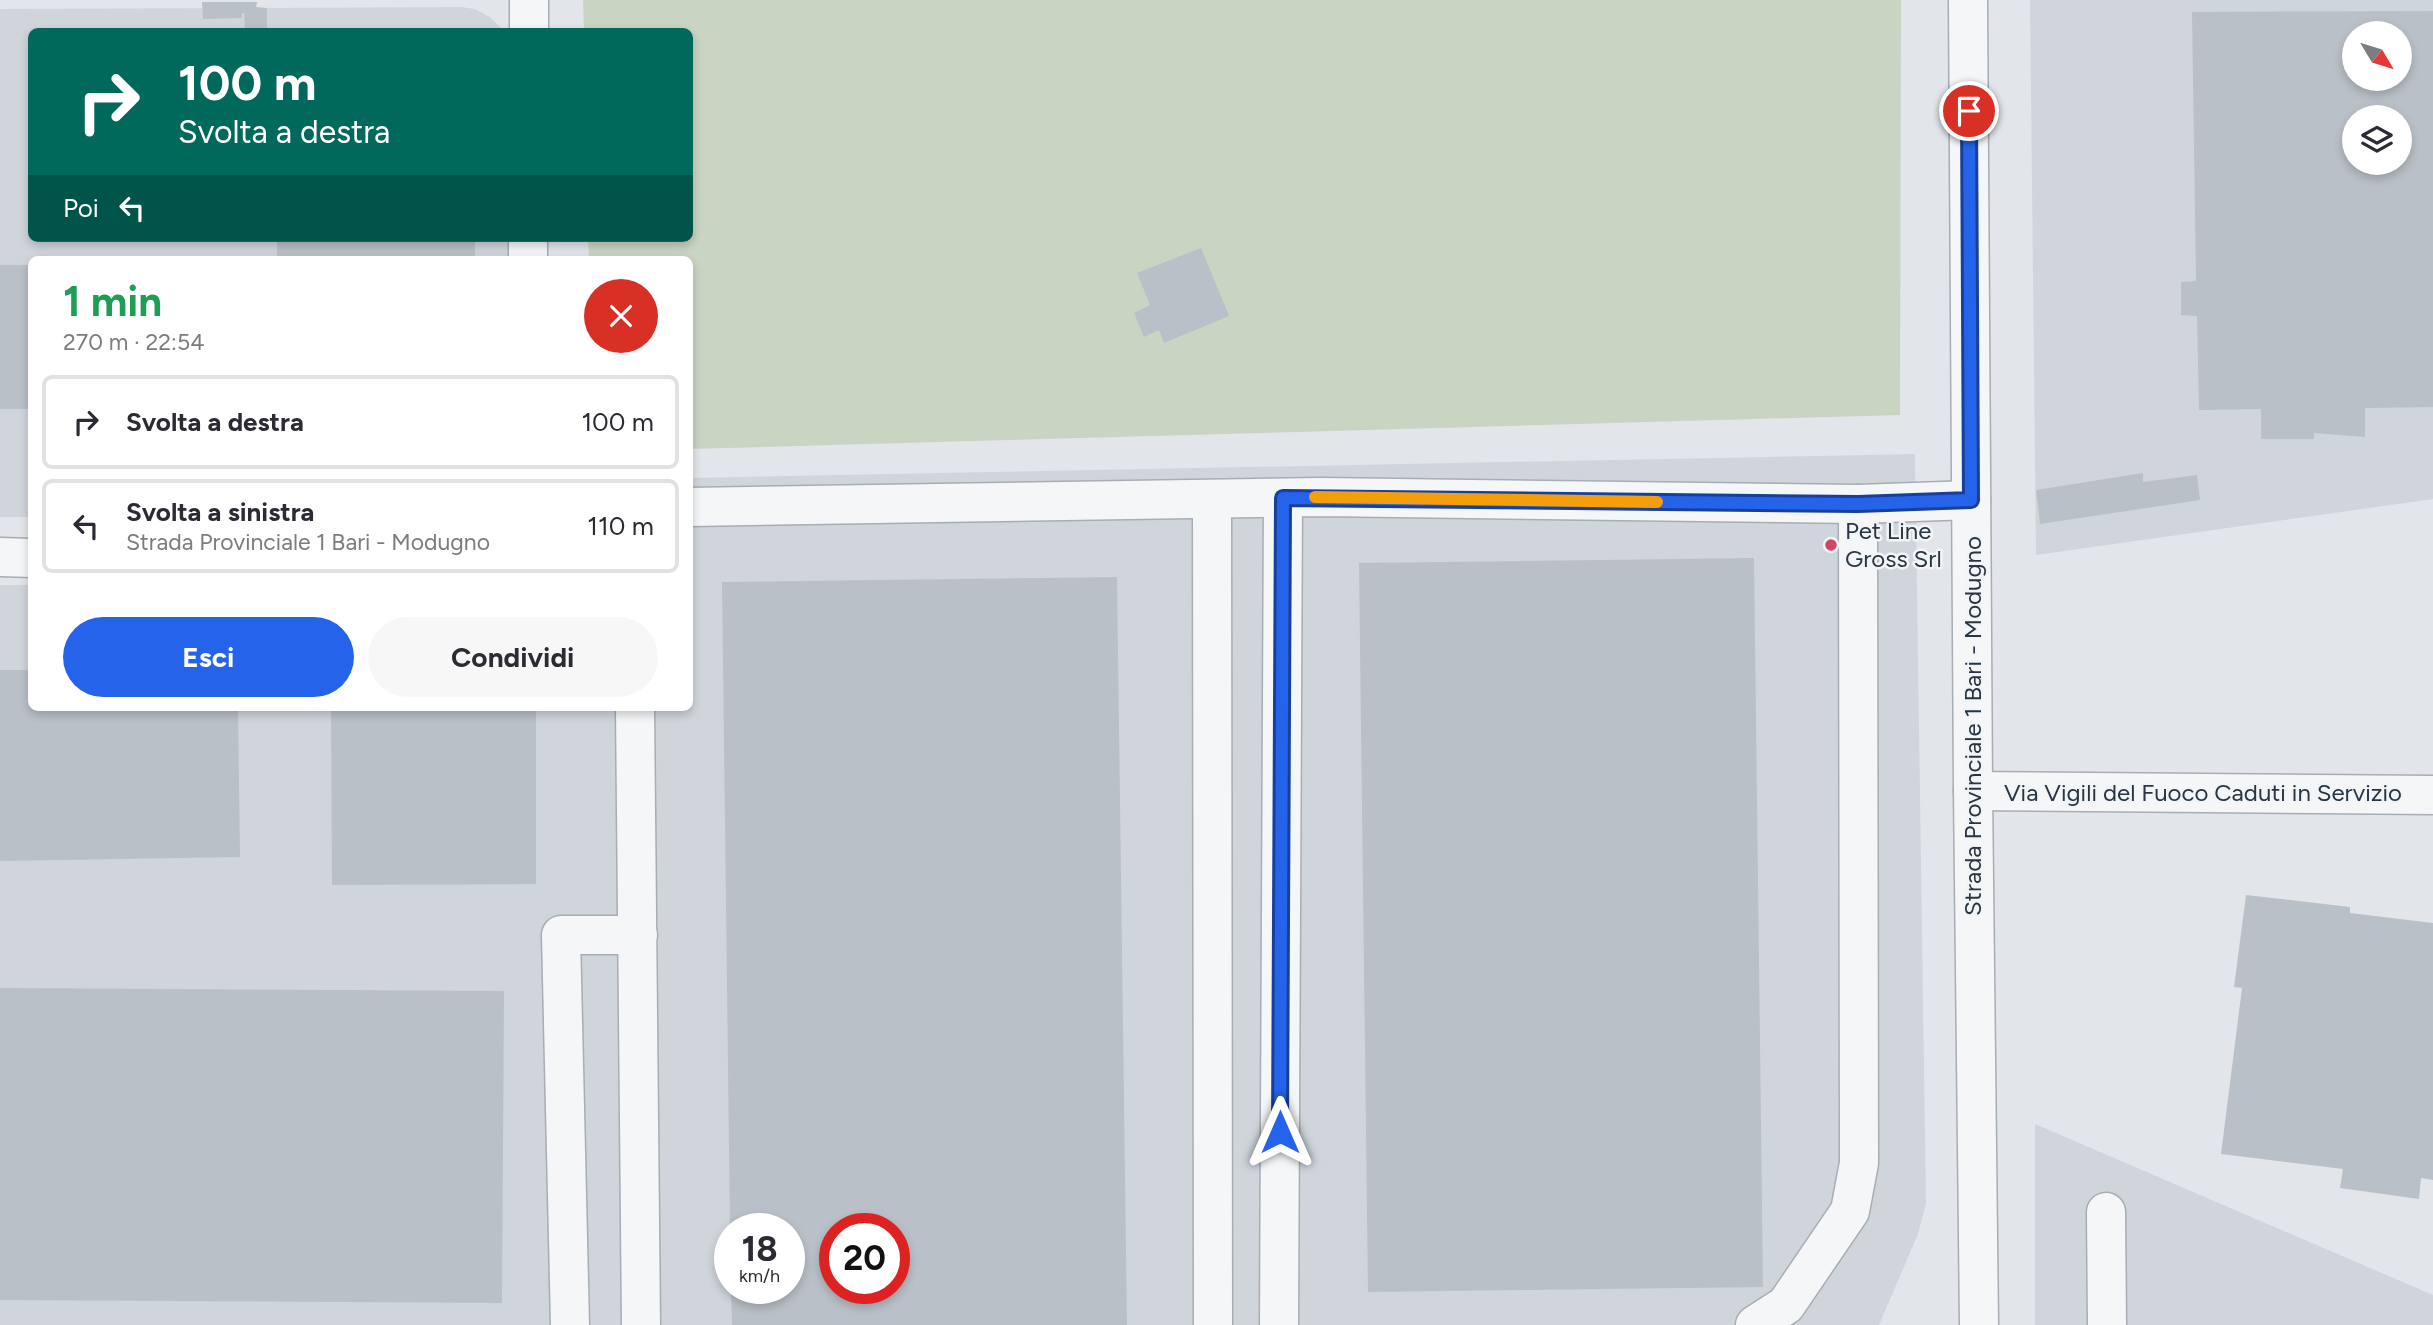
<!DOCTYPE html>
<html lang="it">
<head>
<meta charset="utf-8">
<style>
  :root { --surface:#fff; --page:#f7f7f7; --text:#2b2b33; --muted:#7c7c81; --line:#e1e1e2; --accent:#2563eb }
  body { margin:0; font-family:Figtree,sans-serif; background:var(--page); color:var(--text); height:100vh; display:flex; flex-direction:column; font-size:26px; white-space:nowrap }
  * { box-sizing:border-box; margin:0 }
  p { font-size:23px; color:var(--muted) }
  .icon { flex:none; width:38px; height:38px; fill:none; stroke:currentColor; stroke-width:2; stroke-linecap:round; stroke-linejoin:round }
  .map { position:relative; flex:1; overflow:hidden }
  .drawer { position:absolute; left:28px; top:256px; width:665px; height:455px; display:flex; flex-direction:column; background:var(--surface); border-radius:10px; box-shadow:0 4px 10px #0003 }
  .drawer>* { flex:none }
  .top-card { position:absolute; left:28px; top:28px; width:665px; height:214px; border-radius:10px; box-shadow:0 4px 10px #0003; background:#00695c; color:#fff; overflow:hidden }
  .needle { width:46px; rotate:128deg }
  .controls { position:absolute; left:2342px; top:21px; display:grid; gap:14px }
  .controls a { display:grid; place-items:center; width:70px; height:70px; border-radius:50%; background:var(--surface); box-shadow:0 4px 10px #0003; font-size:35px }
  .speed { position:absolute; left:714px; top:1213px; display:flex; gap:14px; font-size:35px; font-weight:700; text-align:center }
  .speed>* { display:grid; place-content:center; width:91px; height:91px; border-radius:50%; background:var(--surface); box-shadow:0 4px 10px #0003; line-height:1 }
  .speed small { font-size:18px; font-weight:400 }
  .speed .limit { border:10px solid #d22; background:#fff; color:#111 }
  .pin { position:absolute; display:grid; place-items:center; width:60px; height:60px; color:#fff; margin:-30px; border:4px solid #fff; border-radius:50%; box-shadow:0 2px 7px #0007 }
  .me { position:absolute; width:77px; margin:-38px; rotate:0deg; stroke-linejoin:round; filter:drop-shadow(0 0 5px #0008) }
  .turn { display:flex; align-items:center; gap:24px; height:147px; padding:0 35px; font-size:32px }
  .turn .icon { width:91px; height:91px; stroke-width:2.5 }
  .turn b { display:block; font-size:49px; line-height:60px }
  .then { display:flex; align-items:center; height:66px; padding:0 35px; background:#0003; gap:14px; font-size:26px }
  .round { display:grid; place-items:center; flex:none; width:74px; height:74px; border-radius:37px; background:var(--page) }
  .overview { display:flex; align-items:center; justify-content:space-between; height:119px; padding:0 35px }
  h1 { font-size:42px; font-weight:700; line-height:52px; color:#1e9e55 }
  .action { display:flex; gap:14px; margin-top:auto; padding:14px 35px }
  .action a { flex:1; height:80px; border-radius:42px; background:var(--accent); color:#fff; font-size:28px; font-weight:700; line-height:80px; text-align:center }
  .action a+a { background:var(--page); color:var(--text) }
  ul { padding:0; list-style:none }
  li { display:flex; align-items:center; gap:21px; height:94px; margin:0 14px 10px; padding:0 21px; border:4px solid var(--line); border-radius:10px }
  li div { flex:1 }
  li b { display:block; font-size:26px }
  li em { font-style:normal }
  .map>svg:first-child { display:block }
</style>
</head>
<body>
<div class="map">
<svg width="2433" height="1325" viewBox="0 0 2433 1325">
  <rect width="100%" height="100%" fill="#e2e6ea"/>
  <g fill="#d0d5dc" fill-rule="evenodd">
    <path d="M2030 0H2433V499L2036 555ZM2354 33H2399V79H2354ZM2354 117H2399V163H2354Z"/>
    <path d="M461 7 475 9 490 17 504 31 32 32V238H514L515 259H32L31 517H0V9Z"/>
    <path d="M1915 454 1926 1203 1918 1234 1879 1325H0V585H31L32 707H690V478ZM730 1228H789V1288H730ZM835 1228H894V1288H835Z"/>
    <path d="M2035 1124 2433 1295V1325H2035Z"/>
  </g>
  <path fill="#c9d4c3" d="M583 0H1901L1900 415 690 449V259H589L588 238H690V32L584 31Z"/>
  <g fill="#b9c0c7" fill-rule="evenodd">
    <path d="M202 2H257L256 7 267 8V30H245L244 13H242V18L203 19Z"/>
    <path d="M2433 11V407L2365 408V437L2314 433V439H2261V409L2199 410 2197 316 2181 315V282L2196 281 2192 12ZM2354 33H2399V79H2354ZM2354 117H2399V163H2354Z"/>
    <rect x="277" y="238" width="198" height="21"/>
    <path d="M1201 248 1229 316 1164 343 1159 330 1144 337 1134 313 1150 305 1137 273Z"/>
    <rect x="0" y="265" width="32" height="144"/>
    <path d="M2143 473V482L2197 475 2200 500 2040 524 2036 490Z"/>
    <path d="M1754 558 1763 1287 1368 1292 1359 563Z"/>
    <path d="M1117 577 1127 1325H732L731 1288H789V1228H730L722 582ZM835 1228H894V1288H835Z"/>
    <path d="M0 670H32V707H238L240 857 0 861Z"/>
    <path d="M331 707H536V884L332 885Z"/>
    <path d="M2246 895 2350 907V913L2433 923V1180L2421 1178 2419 1199 2340 1188 2343 1169 2221 1154 2242 988 2234 987Z"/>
    <path d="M0 988 504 991 502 1303 0 1300Z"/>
  </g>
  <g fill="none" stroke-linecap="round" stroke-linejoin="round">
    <g stroke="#a7adb4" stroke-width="41">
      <g id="minor">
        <path d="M1968 0 1973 791 1979 1325"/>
        <path d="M529 32V0"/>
        <path d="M528 259V238"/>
        <path d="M1212 499 1213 1325"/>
        <path d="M690 507 1321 497 1858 504 1971 500"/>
        <path d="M0 557 32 558"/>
        <path d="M635 707 641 1325"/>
        <path d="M1973 791 2433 795"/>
        <path d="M2106 1212 2107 1325"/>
        <path d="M570 1325 561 935H638"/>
        <path d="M1279 1325 1283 498"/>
        <path d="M1755 1325 1786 1305 1850 1211 1859 1163 1858 504"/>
      </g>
    </g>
    <use href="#minor" stroke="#f5f6f8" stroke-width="38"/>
  </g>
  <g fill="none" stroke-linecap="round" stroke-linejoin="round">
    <g stroke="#184099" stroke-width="18">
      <path id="route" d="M1280 1132 1283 498 1858 504 1971 500 1969 111"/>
    </g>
    <use href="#route" stroke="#2563eb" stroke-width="12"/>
    <path stroke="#f59e0b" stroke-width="12" d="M1315 497 1657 502"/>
  </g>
  <circle fill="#d04668" stroke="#f1f5f8" stroke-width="2.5" cx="1831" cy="545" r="7"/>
  <g text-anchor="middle" stroke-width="5" stroke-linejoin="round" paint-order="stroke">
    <g font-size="24" fill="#293542" stroke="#f1f5f8" text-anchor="start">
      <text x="1845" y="539">Pet Line<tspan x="1845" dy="28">Gross Srl</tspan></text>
    </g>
    <g font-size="24" fill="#293542" stroke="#f1f5f8">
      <text transform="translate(1973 726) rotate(-90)" y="8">Strada Provinciale 1 Bari - Modugno</text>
      <text x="2203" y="801">Via Vigili del Fuoco Caduti in Servizio</text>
    </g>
  </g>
</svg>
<div class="controls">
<a><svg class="needle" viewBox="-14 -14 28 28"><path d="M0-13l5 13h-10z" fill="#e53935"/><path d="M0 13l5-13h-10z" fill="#7c7c81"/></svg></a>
<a><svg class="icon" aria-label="layers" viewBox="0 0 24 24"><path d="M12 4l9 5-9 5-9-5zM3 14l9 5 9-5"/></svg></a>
</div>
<div class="speed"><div>18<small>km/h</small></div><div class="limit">20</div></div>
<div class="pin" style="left:1969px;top:111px;background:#d93025"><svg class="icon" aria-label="arrive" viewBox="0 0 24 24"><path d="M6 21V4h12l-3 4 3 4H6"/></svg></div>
<svg class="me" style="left:1280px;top:1132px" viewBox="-20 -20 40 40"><path d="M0-17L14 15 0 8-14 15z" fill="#2563eb" stroke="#fff" stroke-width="4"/></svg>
<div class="top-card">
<div class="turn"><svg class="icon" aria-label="right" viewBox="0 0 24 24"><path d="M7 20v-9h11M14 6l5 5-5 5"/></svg><div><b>100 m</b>Svolta a destra</div></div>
<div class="then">Poi<svg class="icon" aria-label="left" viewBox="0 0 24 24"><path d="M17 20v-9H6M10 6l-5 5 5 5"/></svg></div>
</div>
<section class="drawer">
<div class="overview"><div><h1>1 min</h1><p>270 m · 22:54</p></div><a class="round" style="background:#d93025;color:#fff"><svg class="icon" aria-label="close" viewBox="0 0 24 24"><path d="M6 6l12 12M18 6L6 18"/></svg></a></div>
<ul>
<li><svg class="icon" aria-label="right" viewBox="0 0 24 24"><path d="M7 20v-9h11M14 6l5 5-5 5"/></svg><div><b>Svolta a destra</b></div><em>100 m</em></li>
<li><svg class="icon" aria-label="left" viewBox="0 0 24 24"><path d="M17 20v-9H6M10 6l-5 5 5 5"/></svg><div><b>Svolta a sinistra</b><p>Strada Provinciale 1 Bari - Modugno</p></div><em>110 m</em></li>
</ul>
<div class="action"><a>Esci</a><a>Condividi</a></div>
</section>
</div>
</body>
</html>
